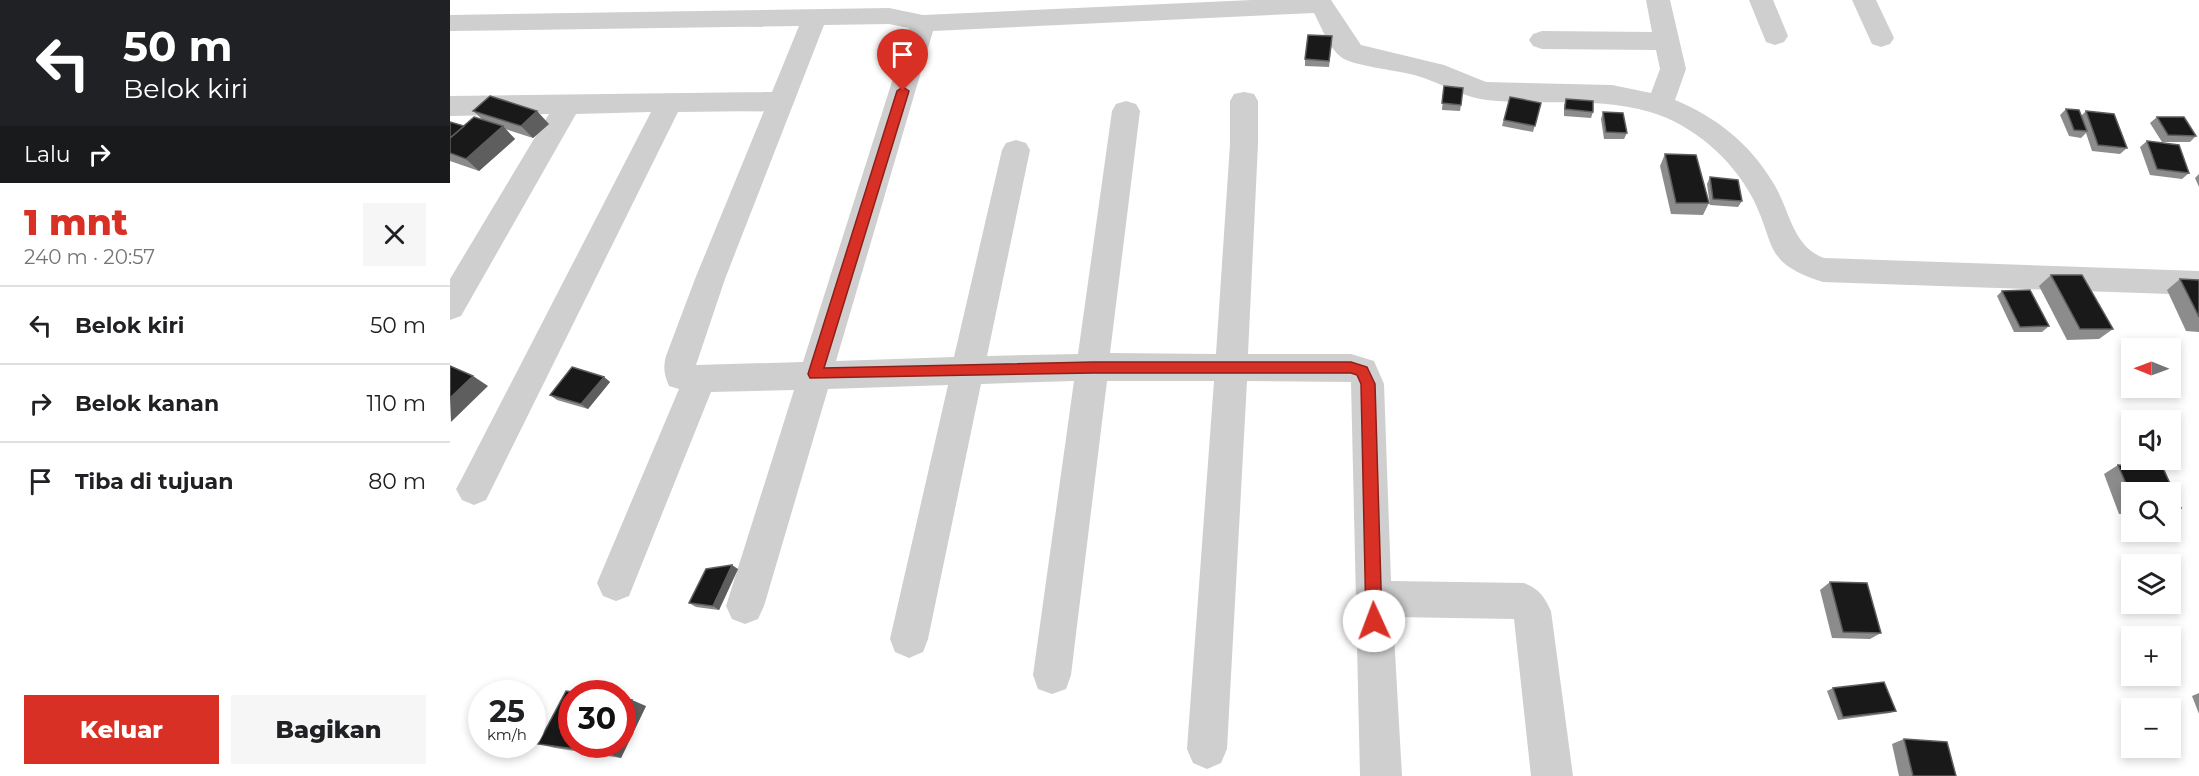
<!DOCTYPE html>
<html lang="id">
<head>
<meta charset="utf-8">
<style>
  :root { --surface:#fff; --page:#f6f6f6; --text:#202124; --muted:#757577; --line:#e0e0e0; --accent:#d93025 }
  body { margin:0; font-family:Montserrat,sans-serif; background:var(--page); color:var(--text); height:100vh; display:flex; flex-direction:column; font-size:22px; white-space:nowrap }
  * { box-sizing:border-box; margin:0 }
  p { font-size:20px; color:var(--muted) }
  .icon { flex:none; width:33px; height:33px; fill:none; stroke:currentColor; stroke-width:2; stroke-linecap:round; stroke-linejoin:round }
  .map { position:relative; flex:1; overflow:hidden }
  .sheet { display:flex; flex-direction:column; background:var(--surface); width:450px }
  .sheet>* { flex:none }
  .hud { background:#202124; color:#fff; overflow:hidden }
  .needle { width:39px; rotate:271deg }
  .controls { position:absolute; left:1671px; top:338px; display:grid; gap:12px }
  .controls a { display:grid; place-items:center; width:60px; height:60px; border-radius:0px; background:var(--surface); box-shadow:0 3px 9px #0003; font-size:30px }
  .speed { position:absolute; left:18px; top:680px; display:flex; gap:12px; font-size:30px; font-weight:700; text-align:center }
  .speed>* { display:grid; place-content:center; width:78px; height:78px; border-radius:50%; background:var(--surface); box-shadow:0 3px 9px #0003; line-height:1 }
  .speed small { font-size:15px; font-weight:400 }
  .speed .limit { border:9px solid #d22; background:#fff; color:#111 }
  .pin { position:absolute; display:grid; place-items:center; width:51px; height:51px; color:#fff; margin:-62px -26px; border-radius:50% 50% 50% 0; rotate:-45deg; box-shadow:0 0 6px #0007 }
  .pin .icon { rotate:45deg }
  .me { position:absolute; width:66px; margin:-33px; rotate:358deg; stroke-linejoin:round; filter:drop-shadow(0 0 4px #0008) }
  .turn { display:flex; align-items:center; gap:21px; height:126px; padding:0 24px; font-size:27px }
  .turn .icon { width:78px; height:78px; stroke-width:2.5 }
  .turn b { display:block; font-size:42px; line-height:51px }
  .then { display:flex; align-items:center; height:57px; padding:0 24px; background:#0003; gap:12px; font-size:22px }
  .round { display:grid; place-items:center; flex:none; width:63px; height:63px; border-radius:0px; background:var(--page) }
  .summary { display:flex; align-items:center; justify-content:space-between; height:102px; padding:0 24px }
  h1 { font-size:36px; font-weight:800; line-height:45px; color:var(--accent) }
  .button { display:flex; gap:12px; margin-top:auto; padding:12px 24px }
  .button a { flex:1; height:69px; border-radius:0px; background:var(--accent); color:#fff; font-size:24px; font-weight:800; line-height:69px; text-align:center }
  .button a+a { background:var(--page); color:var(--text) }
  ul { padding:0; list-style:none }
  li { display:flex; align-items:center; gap:18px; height:78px; padding:0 24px; border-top:2px solid var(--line) }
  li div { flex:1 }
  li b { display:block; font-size:22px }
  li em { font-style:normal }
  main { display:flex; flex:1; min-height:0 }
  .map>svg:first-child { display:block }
</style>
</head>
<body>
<main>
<section class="sheet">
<div class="hud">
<div class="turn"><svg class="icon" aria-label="left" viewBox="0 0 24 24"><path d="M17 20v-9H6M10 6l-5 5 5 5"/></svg><div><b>50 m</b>Belok kiri</div></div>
<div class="then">Lalu<svg class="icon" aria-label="right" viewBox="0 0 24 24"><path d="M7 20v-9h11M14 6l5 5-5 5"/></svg></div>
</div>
<div class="summary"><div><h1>1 mnt</h1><p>240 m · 20:57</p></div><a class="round"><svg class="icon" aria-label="close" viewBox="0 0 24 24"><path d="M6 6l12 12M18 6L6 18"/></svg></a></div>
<ul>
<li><svg class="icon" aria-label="left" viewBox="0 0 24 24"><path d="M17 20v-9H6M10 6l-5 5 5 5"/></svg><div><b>Belok kiri</b></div><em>50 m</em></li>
<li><svg class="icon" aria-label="right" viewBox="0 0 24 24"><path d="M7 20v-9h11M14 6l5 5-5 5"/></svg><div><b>Belok kanan</b></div><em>110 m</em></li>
<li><svg class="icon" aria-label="arrive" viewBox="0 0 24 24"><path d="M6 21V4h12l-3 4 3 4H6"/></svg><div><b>Tiba di tujuan</b></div><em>80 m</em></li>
</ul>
<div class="button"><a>Keluar</a><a>Bagikan</a></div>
</section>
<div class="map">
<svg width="1749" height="776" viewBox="0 0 1749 776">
  <rect width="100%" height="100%" fill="#fff"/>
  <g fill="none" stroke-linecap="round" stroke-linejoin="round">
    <g fill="#cfcfcf" fill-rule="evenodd">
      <path d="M802 0H881L911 45 994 65 1036 82 1162 85 1201 93 1210 69 1206 50 1092 49 1083 46 1079 40 1083 34 1092 31 1202 32 1196 0H1220L1236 69 1225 100C1266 117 1299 143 1322 181 1340 208 1341 246 1374 258L1749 271V295L1373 282C1311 262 1327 245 1302 197 1282 159 1242 124 1200 112 1147 96 1091 106 1037 100 1010 97 987 80 960 74 943 70 908 66 894 59 880 51 871 26 864 13L483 31 386 361 504 357 552 150 556 143 566 140 576 143 580 150 537 356 628 354 662 111 666 104 676 101 686 104 690 111 660 353 766 354 780 144V101L784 94 794 92 804 94 808 101V144L798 354H901L924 361 934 384 941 581 1074 583C1089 589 1094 596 1101 611L1123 776H1081L1064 619 943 617 952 776H910L901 382 797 381 777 749 771 763 757 769 743 763 737 749 764 381H657L621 675 616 689 602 694 588 689 583 675 624 381 531 384 478 639 473 652 459 658 445 652 440 639 498 385 378 389 314 606 308 619 295 624 282 619 276 606 344 390 261 392 179 596 166 601 153 596 147 583 229 389 219 386C214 374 213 368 216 356L245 279 314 111 228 112 36 500 24 505 12 500 6 489 12 478 201 112 126 114 11 316 0 320V279L99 114 0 116V96L322 92 349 26 0 31V15L439 8 473 15ZM439 24 459 28 353 362 246 365 275 279 374 25Z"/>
      <path d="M1299 0H1323L1338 36 1334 42 1325 45 1316 42Z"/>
      <path d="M1402 0H1426L1444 38 1440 44 1431 47 1422 44Z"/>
    </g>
  </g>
  <g fill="#8c8c8c">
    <path d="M882 43 879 67 855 66V59Z"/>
    <path d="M994 86 1011 105 1010 111 992 110Z"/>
    <path d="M1060 97 1091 103 1083 132 1052 126Z"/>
    <path d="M1116 99 1143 112 1141 118 1114 116V105Z"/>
    <path d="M1616 109 1631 116 1636 111 1677 148 1670 154 1642 151 1636 133 1631 138 1619 136 1610 115Z"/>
    <path d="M23 111 99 124 83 138 55 129 65 139 29 171 0 161V122L14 126 33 120Z"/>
    <path d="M1153 112 1177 133 1174 139H1154L1151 119Z"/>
    <path d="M1707 117 1746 136 1740 142H1712L1700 123Z"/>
    <path d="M1697 141 1739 173 1732 179 1700 175 1690 147Z"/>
    <path d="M1215 154 1259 203 1253 215 1221 214 1210 166Z"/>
    <path d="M1749 174V187L1745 178Z"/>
    <path d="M1260 177 1292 201 1288 207 1260 205 1257 184Z"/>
    <path d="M1601 275 1663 329 1649 339 1617 340 1589 286Z"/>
    <path d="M1730 279 1749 280V332L1736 331 1717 290Z"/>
    <path d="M1552 291 1599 326 1592 332H1564L1547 296Z"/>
    <path d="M154 377 160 382 138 409 107 400 100 395Z"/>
    <path d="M1668 465 1713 468 1731 508 1720 513V492H1682V514H1669L1654 474Z"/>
    <path d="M288 569 269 610 246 607 239 603Z"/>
    <path d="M1380 582 1431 633 1420 639 1382 638 1370 590Z"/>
    <path d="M1383 688 1446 711 1440 713 1388 720 1377 691Z"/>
    <path d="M1749 693V714L1742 696Z"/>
    <path d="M196 706 171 758 105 748 88 744Z"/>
    <path d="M1454 739 1506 776H1449L1442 744Z"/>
  </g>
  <g fill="#5e5e5e">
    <path d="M87 111 99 124 83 138 71 126Z"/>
    <path d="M53 126 65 139 29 171 16 159Z"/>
    <path d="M23 376 38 386 1 422 0 398Z"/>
    <path d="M154 377 160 382 138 409 131 404Z"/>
    <path d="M282 565 288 569 269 610 263 606Z"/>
    <path d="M182 700 196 706 171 758 156 753 161 744H172V720Z"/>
  </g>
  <g fill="#191919" stroke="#5e5e5e" stroke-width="1.5">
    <path d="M858 35 882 36 879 61 855 59Z"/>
    <path d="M994 86 1013 88 1011 105 992 103Z"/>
    <path d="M40 96 87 111 71 126 23 111Z"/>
    <path d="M1060 97 1091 103 1085 126 1054 120Z"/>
    <path d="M1116 99 1143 101V112L1115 109Z"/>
    <path d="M1616 109 1629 110 1637 131 1624 130Z"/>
    <path d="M1636 111 1664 114 1677 148 1648 145Z"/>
    <path d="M1153 112 1173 113 1177 133 1156 132Z"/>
    <path d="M24 117 53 126 16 159 0 153V138Z"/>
    <path d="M1707 117H1734L1746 136 1718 135Z"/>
    <path d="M0 122 14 126 0 138Z"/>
    <path d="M1697 141 1729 145 1739 173 1707 169Z"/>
    <path d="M1215 154 1246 155 1259 203H1226Z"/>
    <path d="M1260 177 1288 180 1292 201 1263 199Z"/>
    <path d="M1601 275H1632L1663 329H1630Z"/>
    <path d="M1730 279 1749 280V317Z"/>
    <path d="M1580 290 1599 326 1570 327 1552 291Z"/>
    <path d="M0 366 23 376 0 398Z"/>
    <path d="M122 367 154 377 131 404 100 395Z"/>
    <path d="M1668 465 1713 468 1731 508 1720 507V492H1682V498Z"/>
    <path d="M282 565 263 606 239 603 256 569Z"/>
    <path d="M1380 582 1417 583 1431 633 1393 632Z"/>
    <path d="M1434 682 1446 711 1393 717 1383 688Z"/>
    <path d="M116 691 129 693H122V744H161L156 753 88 744Z"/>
    <path d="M172 699 182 700 172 720Z"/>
    <path d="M1454 739 1497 742 1506 776H1463Z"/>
  </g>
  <path fill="#d93025" stroke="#8d1f18" stroke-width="1.5" d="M453 87 459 91 374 368 643 362H901L917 367 925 384 932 621 930 627 924 629 918 627 916 621 911 384 907 375 901 373H643L360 378 358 374 447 91Z"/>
</svg>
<div class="controls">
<a><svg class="needle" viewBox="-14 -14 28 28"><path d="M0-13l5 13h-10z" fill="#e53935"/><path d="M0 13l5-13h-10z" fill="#757577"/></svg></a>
<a><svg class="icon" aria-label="sound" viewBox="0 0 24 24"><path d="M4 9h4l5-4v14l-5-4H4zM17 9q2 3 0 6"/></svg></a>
<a><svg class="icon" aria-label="search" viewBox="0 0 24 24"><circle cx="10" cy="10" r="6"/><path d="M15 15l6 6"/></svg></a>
<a><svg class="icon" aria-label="layers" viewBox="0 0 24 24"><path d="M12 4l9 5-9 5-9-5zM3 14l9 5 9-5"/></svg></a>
<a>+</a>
<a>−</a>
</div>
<div class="speed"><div>25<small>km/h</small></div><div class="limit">30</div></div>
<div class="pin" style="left:453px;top:91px;background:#d93025"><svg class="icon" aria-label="arrive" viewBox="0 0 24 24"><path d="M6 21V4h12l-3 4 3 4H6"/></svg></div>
<svg class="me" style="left:924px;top:621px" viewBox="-20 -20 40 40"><circle r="19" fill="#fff"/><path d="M0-13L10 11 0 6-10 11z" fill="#d93025"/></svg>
</div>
</main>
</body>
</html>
